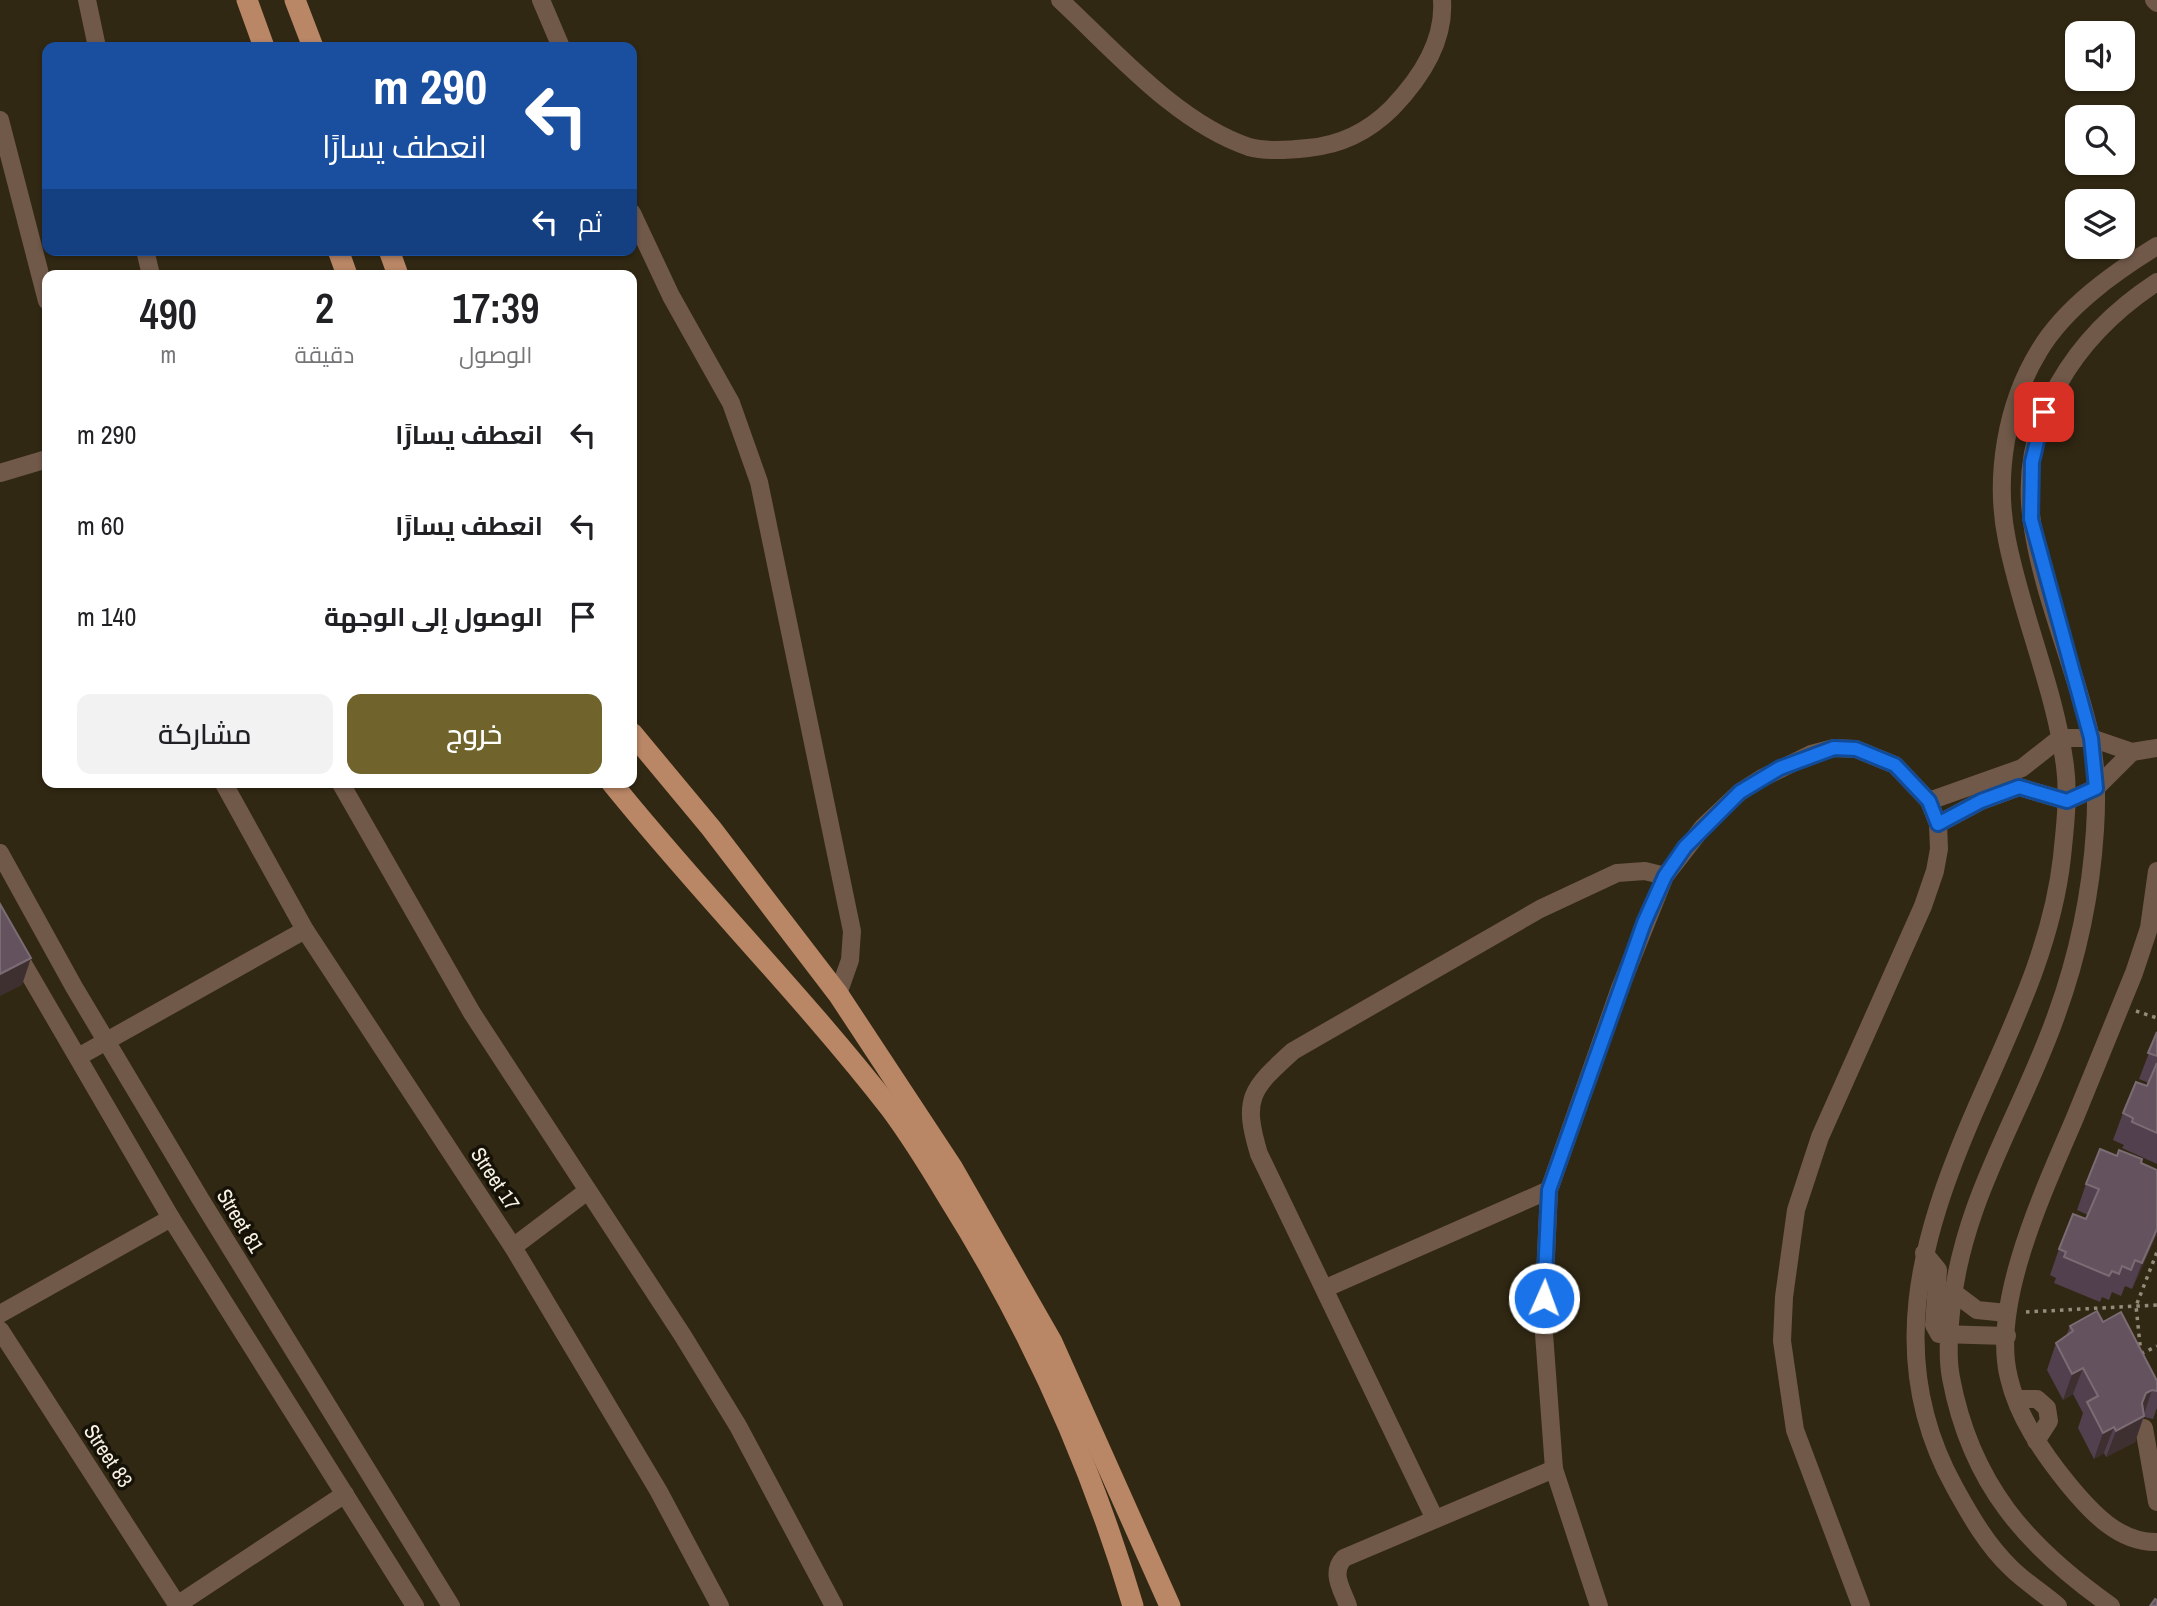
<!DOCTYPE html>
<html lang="ar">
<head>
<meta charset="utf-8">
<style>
  :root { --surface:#fff; --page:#f2f2f2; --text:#202124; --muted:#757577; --accent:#70642c }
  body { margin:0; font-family:"Archivo Narrow",Cairo,sans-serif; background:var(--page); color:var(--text); direction:rtl; height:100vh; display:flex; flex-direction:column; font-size:26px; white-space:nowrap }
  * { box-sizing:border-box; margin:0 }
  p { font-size:23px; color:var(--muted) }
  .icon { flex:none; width:38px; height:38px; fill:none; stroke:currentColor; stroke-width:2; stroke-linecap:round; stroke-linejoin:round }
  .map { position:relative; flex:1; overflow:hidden; direction:ltr }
  .details { position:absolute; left:42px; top:270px; width:595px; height:518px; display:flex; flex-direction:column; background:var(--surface); border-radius:14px; box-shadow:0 2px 5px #0004; direction:rtl }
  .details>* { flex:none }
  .banner { position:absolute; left:42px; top:42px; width:595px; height:214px; border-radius:14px; box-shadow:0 2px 5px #0004; direction:rtl; background:#1a4fa0; color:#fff; overflow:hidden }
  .fabs { position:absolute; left:2065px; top:21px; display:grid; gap:14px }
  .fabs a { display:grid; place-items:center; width:70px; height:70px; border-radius:14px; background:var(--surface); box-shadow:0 2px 5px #0004; font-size:35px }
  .pin { position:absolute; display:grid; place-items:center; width:60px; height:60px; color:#fff; margin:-30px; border-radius:14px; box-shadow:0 4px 10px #0006 }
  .me { position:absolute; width:77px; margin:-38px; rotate:2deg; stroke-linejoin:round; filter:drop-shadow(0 0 5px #0008) }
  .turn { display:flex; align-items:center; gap:24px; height:147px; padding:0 35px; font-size:32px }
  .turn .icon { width:91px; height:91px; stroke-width:2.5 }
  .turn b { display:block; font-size:49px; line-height:60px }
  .then { display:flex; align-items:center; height:66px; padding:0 35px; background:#0003; gap:14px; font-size:26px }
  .eta { display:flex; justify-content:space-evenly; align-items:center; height:119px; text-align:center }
  .eta b { font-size:42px; font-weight:600; line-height:49px }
  .primary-button { display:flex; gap:14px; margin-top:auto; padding:14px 35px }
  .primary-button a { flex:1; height:80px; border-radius:14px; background:var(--accent); color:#fff; font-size:28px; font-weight:600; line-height:80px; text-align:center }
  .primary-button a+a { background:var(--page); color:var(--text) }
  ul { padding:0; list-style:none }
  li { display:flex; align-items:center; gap:21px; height:91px; padding:0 35px }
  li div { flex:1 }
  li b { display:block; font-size:26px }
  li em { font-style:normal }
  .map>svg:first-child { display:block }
</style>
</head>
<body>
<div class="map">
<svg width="2157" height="1606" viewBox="0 0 2157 1606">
  <rect width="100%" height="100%" fill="#312813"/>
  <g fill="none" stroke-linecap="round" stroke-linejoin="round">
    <g stroke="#938c7b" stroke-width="3.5" stroke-dasharray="3.5 5" stroke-linecap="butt">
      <path d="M2136 1011 2157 1018"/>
      <path d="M2026 1312 2157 1305"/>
      <path d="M2141 1354 2136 1306 2157 1252"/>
      <path d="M2141 1354 2157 1346"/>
    </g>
    <g stroke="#715949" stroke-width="18">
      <path d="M87 0 97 47"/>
      <path d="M541 0 561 47"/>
      <path d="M1060 0C1115 51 1177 123 1249 147 1266 152 1290 150 1308 148 1341 145 1368 132 1392 108 1420 79 1445 42 1442 0"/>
      <path d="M2154 0 2157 3"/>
      <path d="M0 120 47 301"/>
      <path d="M632 213 671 296 731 403 759 482 852 931 850 960 838 994"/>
      <path d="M145 250 151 275"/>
      <path d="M0 473 47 459"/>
      <path d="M223 782 305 930 513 1247 658 1490 720 1606"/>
      <path d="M340 782 472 1013 683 1336 738 1426 834 1606"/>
      <path d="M1929 801 2022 768 2060 738H2091L2132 752 2157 748"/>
      <path d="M1938 824 1981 801 2019 787 2067 801 2096 788 2132 752"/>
      <path d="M0 853 74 987 201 1200 451 1606"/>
      <path d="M2157 871 2149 928 2134 973C2114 1022 2094 1071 2074 1120 2045 1188 1990 1304 2009 1378 2018 1417 2043 1453 2068 1484 2091 1512 2119 1543 2157 1542"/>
      <path d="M0 924 171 1218 415 1606"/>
      <path d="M78 1057 305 930"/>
      <path d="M513 1247 586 1192"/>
      <path d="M1924 1253 1938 1270 1934 1325 1939 1334 2007 1336"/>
      <path d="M1326 1288 1549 1190"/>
      <path d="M1953 1292 1977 1310 2007 1313"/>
      <path d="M0 1314 171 1218"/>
      <path d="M0 1330 178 1606"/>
      <path d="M2016 1399H2037L2047 1408 2049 1421 2036 1441"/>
      <path d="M2144 1428 2157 1502"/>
      <path d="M1434 1517 1259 1154C1242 1098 1251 1089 1293 1051L1540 909 1617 873 1645 871 1665 876"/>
      <path d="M177 1605 345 1494"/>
      <path d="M1348 1606C1342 1589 1330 1573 1344 1558L1554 1469"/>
      <path d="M1599 1606 1554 1469 1543 1320 1549 1190 1620 988 1665 876 1703 827 1740 792 1762 778 1811 754 1834 748 1856 749 1895 765 1929 801 1938 824 1939 849 1935 871 1923 906 1820 1137 1796 1210 1784 1297 1782 1341 1795 1430 1861 1606"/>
      <path d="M2058 1606C2043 1593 2025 1582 2011 1568 1987 1545 1971 1517 1955 1488 1884 1361 1920 1238 1974 1113 2010 1030 2052 948 2062 857 2065 827 2069 796 2065 766 2055 689 2022 616 2007 540 1994 477 2006 405 2039 351 2065 307 2115 272 2157 246"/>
      <path d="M2111 1606C2026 1546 1971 1484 1951 1378 1947 1357 1949 1334 1951 1312 1962 1200 2020 1118 2056 1016 2078 956 2091 893 2095 830 2097 798 2097 765 2090 734 2074 663 2042 595 2032 522 2017 421 2076 335 2157 282"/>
    </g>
    <g stroke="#b98666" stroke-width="21">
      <path d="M247 0 264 47"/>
      <path d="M295 0 313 47"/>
      <path d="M338 250 347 275"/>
      <path d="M389 250 398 275"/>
      <path d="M632 733 711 828 838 994 952 1167 1052 1342 1170 1606"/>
      <path d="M611 782C701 894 802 995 890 1108 911 1136 930 1167 948 1197 1027 1323 1091 1463 1133 1606"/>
    </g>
  </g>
  <g fill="#52404f">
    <path d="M2157 1032V1164L2122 1148 2124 1145 2113 1140 2123 1113 2147 1086 2149 1083 2139 1079Z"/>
    <path d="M2117 1156 2141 1163 2157 1234 2132 1289 2125 1286 2121 1296 2112 1292 2109 1300 2102 1297 2100 1302 2054 1283 2056 1278 2050 1275 2059 1249 2086 1219 2088 1215 2077 1210 2086 1184Z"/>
    <path d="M2103 1322 2157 1381V1408L2153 1419 2144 1417 2135 1442 2106 1457 2104 1453 2094 1459 2078 1428 2083 1413 2073 1394 2063 1400 2047 1370 2056 1343 2066 1336 2070 1326Z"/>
  </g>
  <g fill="#3e2f30">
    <path d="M31 958 22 985 0 996V974Z"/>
    <path d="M2157 1229V1234L2132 1289 2142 1263Z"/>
    <path d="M2083 1368 2073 1394 2063 1400 2072 1374Z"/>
    <path d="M2152 1390 2135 1442 2106 1457 2116 1431 2146 1393Z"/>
    <path d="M2114 1427 2104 1453 2094 1459 2103 1433Z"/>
  </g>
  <g fill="#64535f" stroke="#7b6c74" stroke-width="2">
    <path d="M0 904 31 958 0 974Z"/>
    <path d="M2157 1032V1056L2148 1053Z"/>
    <path d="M2157 1063V1133L2132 1122 2133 1118 2123 1113 2136 1082 2147 1086Z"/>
    <path d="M2100 1149 2117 1156 2119 1150 2142 1159 2141 1163 2157 1170V1229L2142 1263 2135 1260 2131 1270 2122 1266 2119 1274 2112 1271 2109 1276 2064 1257 2066 1252 2059 1249 2073 1214 2086 1219 2099 1189 2086 1184Z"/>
    <path d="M2097 1311 2103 1322 2121 1312 2157 1381V1391L2152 1390 2146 1393 2142 1403 2144 1416 2116 1431 2114 1427 2103 1433 2087 1402 2098 1396 2083 1368 2072 1374 2056 1343 2073 1331 2070 1326Z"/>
    <path d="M2155 1599 2157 1600V1606H2150Z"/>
  </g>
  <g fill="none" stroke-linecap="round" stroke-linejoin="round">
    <g stroke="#114b97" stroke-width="18">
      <path id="route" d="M1544 1298 1549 1190 1644 923 1665 876 1685 847 1740 792 1780 768 1834 748 1856 749 1895 765 1929 801 1938 824 1981 801 2019 787 2067 801 2096 788 2091 738 2031 519 2032 462 2044 412"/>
    </g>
    <use href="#route" stroke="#1a73e8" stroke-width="12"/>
  </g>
  <g text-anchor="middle" stroke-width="7" stroke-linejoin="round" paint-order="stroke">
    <g font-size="21" fill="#f7f2e4" stroke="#161208">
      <text transform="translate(495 1179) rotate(57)" y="7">Street 17</text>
      <text transform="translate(240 1221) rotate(59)" y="7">Street 81</text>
      <text transform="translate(108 1456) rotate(57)" y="7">Street 83</text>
    </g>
  </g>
</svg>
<div class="fabs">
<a><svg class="icon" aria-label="sound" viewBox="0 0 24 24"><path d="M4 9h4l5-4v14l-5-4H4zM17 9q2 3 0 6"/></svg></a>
<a><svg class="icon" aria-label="search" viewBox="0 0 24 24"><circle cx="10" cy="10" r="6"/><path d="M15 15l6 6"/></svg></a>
<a><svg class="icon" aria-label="layers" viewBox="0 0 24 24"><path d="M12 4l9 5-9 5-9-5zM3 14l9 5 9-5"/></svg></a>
</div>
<div class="pin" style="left:2044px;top:412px;background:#d93025"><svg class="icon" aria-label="arrive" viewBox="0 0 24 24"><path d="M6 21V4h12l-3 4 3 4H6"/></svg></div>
<svg class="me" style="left:1544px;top:1298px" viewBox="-20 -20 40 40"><circle r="17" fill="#1a73e8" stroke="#fff" stroke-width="3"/><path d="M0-11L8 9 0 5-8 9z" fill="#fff"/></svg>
<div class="banner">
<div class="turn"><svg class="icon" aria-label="left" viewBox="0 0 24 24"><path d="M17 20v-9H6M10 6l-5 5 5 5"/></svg><div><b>290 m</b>انعطف يسارًا</div></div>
<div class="then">ثم<svg class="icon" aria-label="left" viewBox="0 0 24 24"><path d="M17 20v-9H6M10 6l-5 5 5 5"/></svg></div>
</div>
<section class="details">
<div class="eta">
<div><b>17:39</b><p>الوصول</p></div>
<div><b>2</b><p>دقيقة</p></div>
<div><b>490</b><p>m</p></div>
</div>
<ul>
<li><svg class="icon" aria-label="left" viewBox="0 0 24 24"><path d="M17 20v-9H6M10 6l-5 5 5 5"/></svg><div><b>انعطف يسارًا</b></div><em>290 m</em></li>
<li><svg class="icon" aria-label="left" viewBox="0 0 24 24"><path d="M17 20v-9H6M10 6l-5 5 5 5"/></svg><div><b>انعطف يسارًا</b></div><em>60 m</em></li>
<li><svg class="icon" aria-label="arrive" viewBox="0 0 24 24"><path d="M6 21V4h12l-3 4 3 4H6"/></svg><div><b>الوصول إلى الوجهة</b></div><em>140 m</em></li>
</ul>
<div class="primary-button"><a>خروج</a><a>مشاركة</a></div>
</section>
</div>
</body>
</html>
